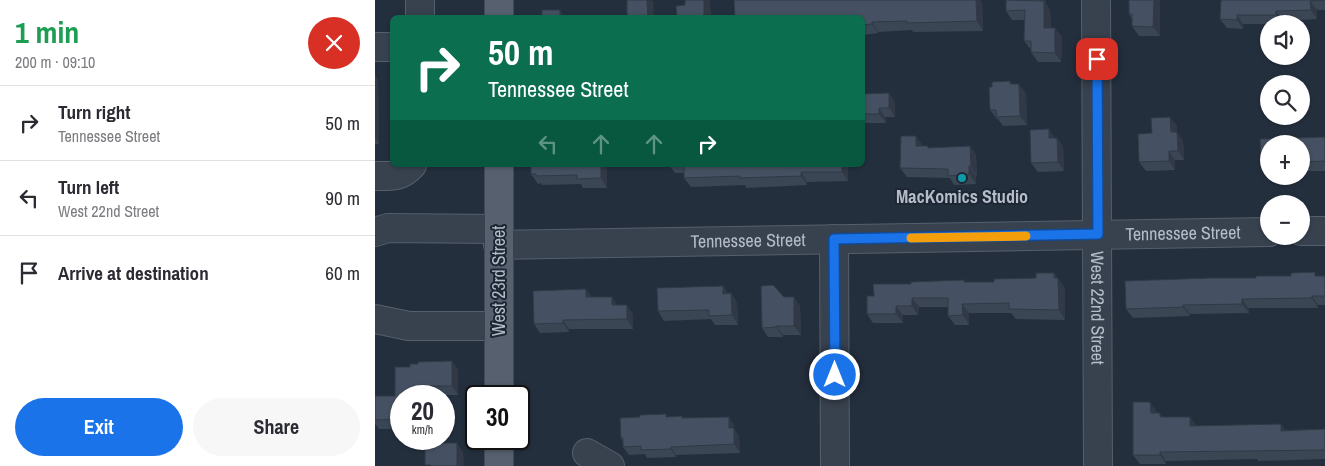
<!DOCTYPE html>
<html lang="en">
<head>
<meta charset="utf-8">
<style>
  :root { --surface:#fff; --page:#f7f7f7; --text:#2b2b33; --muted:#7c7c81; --line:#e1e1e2; --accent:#1a73e8 }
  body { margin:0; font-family:"Archivo Narrow",sans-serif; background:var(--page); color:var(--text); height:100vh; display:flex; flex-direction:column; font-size:19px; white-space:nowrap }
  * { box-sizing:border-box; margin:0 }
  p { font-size:16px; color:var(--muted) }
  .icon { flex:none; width:28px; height:28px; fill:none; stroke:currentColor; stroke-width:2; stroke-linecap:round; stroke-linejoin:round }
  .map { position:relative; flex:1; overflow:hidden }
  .side { display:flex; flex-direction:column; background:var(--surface); width:375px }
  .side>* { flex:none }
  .top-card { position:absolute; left:15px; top:15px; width:475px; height:152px; border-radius:8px; box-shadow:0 1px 4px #0004; background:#0b6e4f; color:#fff; overflow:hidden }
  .tools { position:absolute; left:885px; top:15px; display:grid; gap:10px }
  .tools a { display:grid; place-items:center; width:50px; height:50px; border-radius:50%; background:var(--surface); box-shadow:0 1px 4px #0004; font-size:25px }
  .speed { position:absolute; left:15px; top:385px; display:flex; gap:10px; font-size:25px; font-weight:700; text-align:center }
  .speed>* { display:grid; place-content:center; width:65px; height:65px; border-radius:50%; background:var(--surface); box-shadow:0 1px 4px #0004; line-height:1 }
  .speed small { font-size:12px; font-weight:400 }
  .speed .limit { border:2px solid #111; border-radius:8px; background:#fff; color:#111 }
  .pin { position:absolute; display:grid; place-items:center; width:42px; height:42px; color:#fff; margin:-21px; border-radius:10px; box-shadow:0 2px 8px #0006 }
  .me { position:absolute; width:55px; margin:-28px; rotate:0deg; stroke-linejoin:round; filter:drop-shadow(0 0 4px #0008) }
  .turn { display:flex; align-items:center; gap:18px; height:105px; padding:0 15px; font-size:22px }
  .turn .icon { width:65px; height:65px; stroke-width:2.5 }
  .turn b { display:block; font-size:35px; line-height:42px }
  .lanes { display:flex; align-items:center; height:48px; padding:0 15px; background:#0003; justify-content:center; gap:25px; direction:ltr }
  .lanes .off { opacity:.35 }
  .round { display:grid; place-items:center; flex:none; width:52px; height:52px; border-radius:26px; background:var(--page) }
  .summary { display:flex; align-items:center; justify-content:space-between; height:85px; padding:0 15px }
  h1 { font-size:30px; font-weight:800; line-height:38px; color:#1e9e55 }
  .primary-button { display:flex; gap:10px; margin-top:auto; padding:10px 15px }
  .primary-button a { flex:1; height:58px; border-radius:30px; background:var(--accent); color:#fff; font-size:20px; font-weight:800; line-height:58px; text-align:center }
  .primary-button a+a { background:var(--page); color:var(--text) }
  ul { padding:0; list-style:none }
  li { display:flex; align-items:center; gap:15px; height:75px; padding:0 15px; border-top:1px solid var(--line) }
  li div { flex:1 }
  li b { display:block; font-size:19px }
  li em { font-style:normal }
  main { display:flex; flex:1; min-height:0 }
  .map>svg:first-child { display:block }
</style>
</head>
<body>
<main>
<section class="side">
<div class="summary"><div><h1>1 min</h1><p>200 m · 09:10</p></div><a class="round" style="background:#d93025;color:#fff"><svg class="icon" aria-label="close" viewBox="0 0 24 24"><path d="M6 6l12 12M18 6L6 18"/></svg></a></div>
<ul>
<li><svg class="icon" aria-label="right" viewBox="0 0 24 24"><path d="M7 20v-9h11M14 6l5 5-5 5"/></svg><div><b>Turn right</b><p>Tennessee Street</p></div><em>50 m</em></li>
<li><svg class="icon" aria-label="left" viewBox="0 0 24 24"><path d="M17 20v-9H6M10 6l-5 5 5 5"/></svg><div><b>Turn left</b><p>West 22nd Street</p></div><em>90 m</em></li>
<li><svg class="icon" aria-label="arrive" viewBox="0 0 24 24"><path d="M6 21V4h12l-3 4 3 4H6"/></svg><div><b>Arrive at destination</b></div><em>60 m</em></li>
</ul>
<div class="primary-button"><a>Exit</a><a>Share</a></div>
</section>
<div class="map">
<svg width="950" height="466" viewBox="0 0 950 466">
  <rect width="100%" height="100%" fill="#242f3e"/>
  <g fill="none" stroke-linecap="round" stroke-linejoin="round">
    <g stroke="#565f6c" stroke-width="30">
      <g id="minor">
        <path d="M45 0V18"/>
        <path id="s1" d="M721 0 723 466"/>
        <path d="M0 47H18"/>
        <path d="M0 176C17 176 25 178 37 165"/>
        <path d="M926 231H950"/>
        <path d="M0 232 13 228 123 229"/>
        <path d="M459 239 460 466"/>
        <path id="s2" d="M123 245 894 232"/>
        <path d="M0 319 34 326H124"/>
        <path d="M212 453 235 466"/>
      </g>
    </g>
    <g stroke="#414a57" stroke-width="30">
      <g id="major">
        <path d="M124 0V18"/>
        <path d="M124 165V396"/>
        <path d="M124 439V466"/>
      </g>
    </g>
    <use href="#minor" stroke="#38414e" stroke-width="28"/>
    <use href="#major" stroke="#56606e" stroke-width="28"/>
  </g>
  <g fill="#3b4654">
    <path d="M631 0H671V4L675 10 676 28 687 37 686 62H663L656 52V50L649 41V20H637L631 11Z"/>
    <path d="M754 0H785V36H764L757 26V19L754 14Z"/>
    <path d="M846 0H950V10H942V19L908 21V24H868V29L852 28 845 19Z"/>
    <path d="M607 3 608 31 538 32 537 30 503 32V33L488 35V18Z"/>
    <path d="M0 75 3 80 4 144H0Z"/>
    <path d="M635 81 637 84 651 93 652 125 628 126 623 119H622L615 110 617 87Z"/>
    <path d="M514 93 520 103V117H510L511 123H490L488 120V94Z"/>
    <path d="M802 126V132L808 141 809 160H800V170L771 171 764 162 777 133Z"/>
    <path d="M950 137V171H926V144H894V174H892L886 164 885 139Z"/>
    <path d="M680 138H682L688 147 689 171 663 172 656 163Z"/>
    <path d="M553 146 554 148 595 146 601 155 602 176H601V184L579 185 575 178 532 177 525 168Z"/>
    <path d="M232 165V188H208L206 184 167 185 166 183 163 184 156 174Z"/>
    <path d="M294 165H473V181L432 182V185L371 188 370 185 316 187 309 178V173H300Z"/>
    <path d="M679 273 690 288V320L641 319 636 313H594V325H580L573 316V307H544L543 315H528V323H498L492 314 499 296 536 284 589 280 590 282H619L661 278Z"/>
    <path d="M942 276H950V305H943V308H873L874 313 815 314V316L758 318 751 309 881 278Z"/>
    <path d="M348 286 353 294 356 293 362 303 363 325H340L336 319 289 321 283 311Z"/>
    <path d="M217 297H237L242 305 258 314V329H194V332L165 333 159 324Z"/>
    <path d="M409 297 425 306 426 335H408V337H393L387 328Z"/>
    <path d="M77 361 83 370V395H62V396H26V429H4L0 424V396H20Z"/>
    <path d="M782 412V413L788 417H815L821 426 910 430 950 429V459L883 461 882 459 791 461V464H765L758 455Z"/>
    <path d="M291 414 292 417 307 416 308 418 359 425V429L364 436 365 453 301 455V457L272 458 270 454 254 455 248 447V442L246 438 265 417Z"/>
  </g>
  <g fill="#303945">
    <path d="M272 0 278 1 279 18H273Z"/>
    <path d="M329 0H335L336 18H329Z"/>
    <path d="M601 0H605L607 3 608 31 602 21Z"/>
    <path d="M665 0H671V4L675 10 676 37 669 28Z"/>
    <path d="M779 0H785V36L778 27Z"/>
    <path d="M935 1 942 10V19L936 10Z"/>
    <path d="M185 10 190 18H185Z"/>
    <path d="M901 11 908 21V24L901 15Z"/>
    <path d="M862 15 868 24V29L862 20Z"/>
    <path d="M497 22 503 32V33L497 24Z"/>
    <path d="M680 28 687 37 686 62 680 53Z"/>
    <path d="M0 75 3 80 4 144 0 137Z"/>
    <path d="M644 84 651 93 652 125 645 116Z"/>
    <path d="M514 93 520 103V117L514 108Z"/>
    <path d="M504 108 510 117 511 123 504 114Z"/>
    <path d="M795 117 802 126V132L808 141 809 160 803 151 796 132Z"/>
    <path d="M674 129 680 139 674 138Z"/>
    <path d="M541 136 548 146H541Z"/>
    <path d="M682 138 688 147 689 171 683 162Z"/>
    <path d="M595 146 601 155 602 176 596 167Z"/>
    <path d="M794 151 800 160V170L794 161Z"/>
    <path d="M226 165H232V188L226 178Z"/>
    <path d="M467 165H473V181L467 172Z"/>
    <path d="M594 166 601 176V184L594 174Z"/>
    <path d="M426 172 432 182V185L426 176Z"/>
    <path d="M679 273 690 288V320L684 310Z"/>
    <path d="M348 286 354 296 348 294Z"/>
    <path d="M211 289 218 298 211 297Z"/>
    <path d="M356 293 362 303 363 325 357 315Z"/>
    <path d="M937 296 943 305V308L937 298Z"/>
    <path d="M237 297 243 307 237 305Z"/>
    <path d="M419 297 425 306 426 335 419 326Z"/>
    <path d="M537 298 544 307 543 315 537 306Z"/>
    <path d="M867 299 873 308 874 313 867 304Z"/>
    <path d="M587 304 594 313V325L588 315Z"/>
    <path d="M252 305 258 314V329L252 319Z"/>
    <path d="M808 305 815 314V316L808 307Z"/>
    <path d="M521 306 528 315V323L521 314Z"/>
    <path d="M188 320 194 329V332L188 323Z"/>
    <path d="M401 326 408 335V337L401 327Z"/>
    <path d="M77 361 83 370V395L77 386Z"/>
    <path d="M55 386 62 395V396H56Z"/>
    <path d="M775 402 782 412V422L776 413Z"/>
    <path d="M354 417 359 425V429L364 436 365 453 359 444 354 428Z"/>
    <path d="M815 417 821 426H815Z"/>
    <path d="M906 424 912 433 906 431Z"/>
    <path d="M82 443 88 452 89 466H82Z"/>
    <path d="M296 447 301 455V457L296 449Z"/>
    <path d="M785 452 791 461V464L785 455Z"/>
  </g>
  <g fill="#455162" stroke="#303945">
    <path d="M252 0H272L273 18H252Z"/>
    <path d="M310 0H329V18H302L301 6 310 5Z"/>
    <path d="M359 0H601L602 21 532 23V21L497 22V24L488 25V18H360Z"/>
    <path d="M631 0 669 1V28H680V53L656 52V41H649L650 10 631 11Z"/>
    <path d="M754 0H779L778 27 757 26V14H754Z"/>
    <path d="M846 0H950L935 1 936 10 901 11V15H862V20L845 19Z"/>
    <rect x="167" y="10" width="18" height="8"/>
    <path d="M635 81V84H644L645 116 622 117 621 110H615L614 87H617V82Z"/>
    <path d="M514 93V108H504V114H488V94Z"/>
    <path d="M795 117 796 132H802L803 151H794V161L764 162 763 134 777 133 776 118Z"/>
    <path d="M674 129V138H682L683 162 656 163 655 130Z"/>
    <path d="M526 136H541V146H553V148L595 146 596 167 594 166V174L573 176V169L525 168Z"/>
    <path d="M950 137V161L926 162V144H894V165L886 164 885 139Z"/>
    <path d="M156 165H226V178L202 179V175L161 176V174H156Z"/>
    <path d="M309 165H467V172H426V176L365 178V176L309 178Z"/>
    <path d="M940 272V276H950V296H937V298L867 299V304L808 305V307L751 309 750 281 835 278H881V276H916V273Z"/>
    <path d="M661 273H679V278H683L684 310 634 309V303L587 304 588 315 573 316V298H537V306H521V314H492V296H499L498 284H536V282L589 280V282H619V279L661 278Z"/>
    <path d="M398 285 409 297H419V326H401V327L387 328 386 286Z"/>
    <path d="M348 286V294L356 293 357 315 334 316V310L283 311 282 288Z"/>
    <path d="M211 289V297H237V305H252V319L188 320V323L159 324 158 291Z"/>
    <path d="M77 361V386H55L56 396H26V419L0 420V396H20V367H35V364H43V362Z"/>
    <path d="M758 402H775L776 413H785V417H815V426L906 424V431L950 429V450L785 452V455H758Z"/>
    <path d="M291 414V417L307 416V418L354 417V428H359V444L296 447V449L266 450V446L248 447V438H246L245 418 265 417V415Z"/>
    <path d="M50 443H82V466H56V465H50Z"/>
  </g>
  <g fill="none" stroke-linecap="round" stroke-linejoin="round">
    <g stroke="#114b97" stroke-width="12">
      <path id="route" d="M460 375 459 239 723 234 722 59"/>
    </g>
    <use href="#route" stroke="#1a73e8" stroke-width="9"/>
    <path stroke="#f59e0b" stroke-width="9" d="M536 238 651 236"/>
  </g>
  <circle fill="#0f9aa8" stroke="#1d2633" stroke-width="2" cx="587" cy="178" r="5"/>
  <g text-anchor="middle" stroke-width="4" stroke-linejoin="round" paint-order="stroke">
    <g font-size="18" font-weight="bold" fill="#b4bcc9" stroke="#1d2633">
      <text x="587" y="203">MacKomics Studio</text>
    </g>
    <g font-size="18" fill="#b4bcc9" stroke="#1d2633">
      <text dy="6" stroke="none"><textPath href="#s2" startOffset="685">Tennessee Street</textPath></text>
      <text dy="6" stroke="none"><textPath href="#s2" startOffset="250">Tennessee Street</textPath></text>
      <text transform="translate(124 281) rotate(-90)" y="6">West 23rd Street</text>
      <text dy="6" stroke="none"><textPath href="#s1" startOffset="308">West 22nd Street</textPath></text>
    </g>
  </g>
</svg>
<div class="tools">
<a><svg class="icon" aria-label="sound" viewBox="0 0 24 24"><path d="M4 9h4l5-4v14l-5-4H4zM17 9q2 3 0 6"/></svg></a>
<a><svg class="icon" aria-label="search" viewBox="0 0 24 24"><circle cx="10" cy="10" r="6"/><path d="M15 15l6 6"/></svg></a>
<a>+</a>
<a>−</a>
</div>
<div class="speed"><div>20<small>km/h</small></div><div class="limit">30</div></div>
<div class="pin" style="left:722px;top:59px;background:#d93025"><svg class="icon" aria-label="arrive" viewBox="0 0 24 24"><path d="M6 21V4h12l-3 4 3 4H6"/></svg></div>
<svg class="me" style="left:460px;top:375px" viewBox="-20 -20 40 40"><circle r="17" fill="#1a73e8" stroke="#fff" stroke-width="3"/><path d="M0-11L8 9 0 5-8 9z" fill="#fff"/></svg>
<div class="top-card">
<div class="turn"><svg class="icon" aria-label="right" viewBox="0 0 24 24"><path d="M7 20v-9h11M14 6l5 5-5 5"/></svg><div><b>50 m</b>Tennessee Street</div></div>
<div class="lanes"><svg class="icon off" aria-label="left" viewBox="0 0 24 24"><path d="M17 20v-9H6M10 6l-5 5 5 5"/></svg><svg class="icon off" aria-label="ahead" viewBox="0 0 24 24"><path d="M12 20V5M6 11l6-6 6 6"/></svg><svg class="icon off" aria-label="ahead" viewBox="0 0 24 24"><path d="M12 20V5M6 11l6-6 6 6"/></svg><svg class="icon" aria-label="right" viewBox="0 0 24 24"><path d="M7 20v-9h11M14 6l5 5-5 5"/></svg></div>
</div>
</div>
</main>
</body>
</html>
